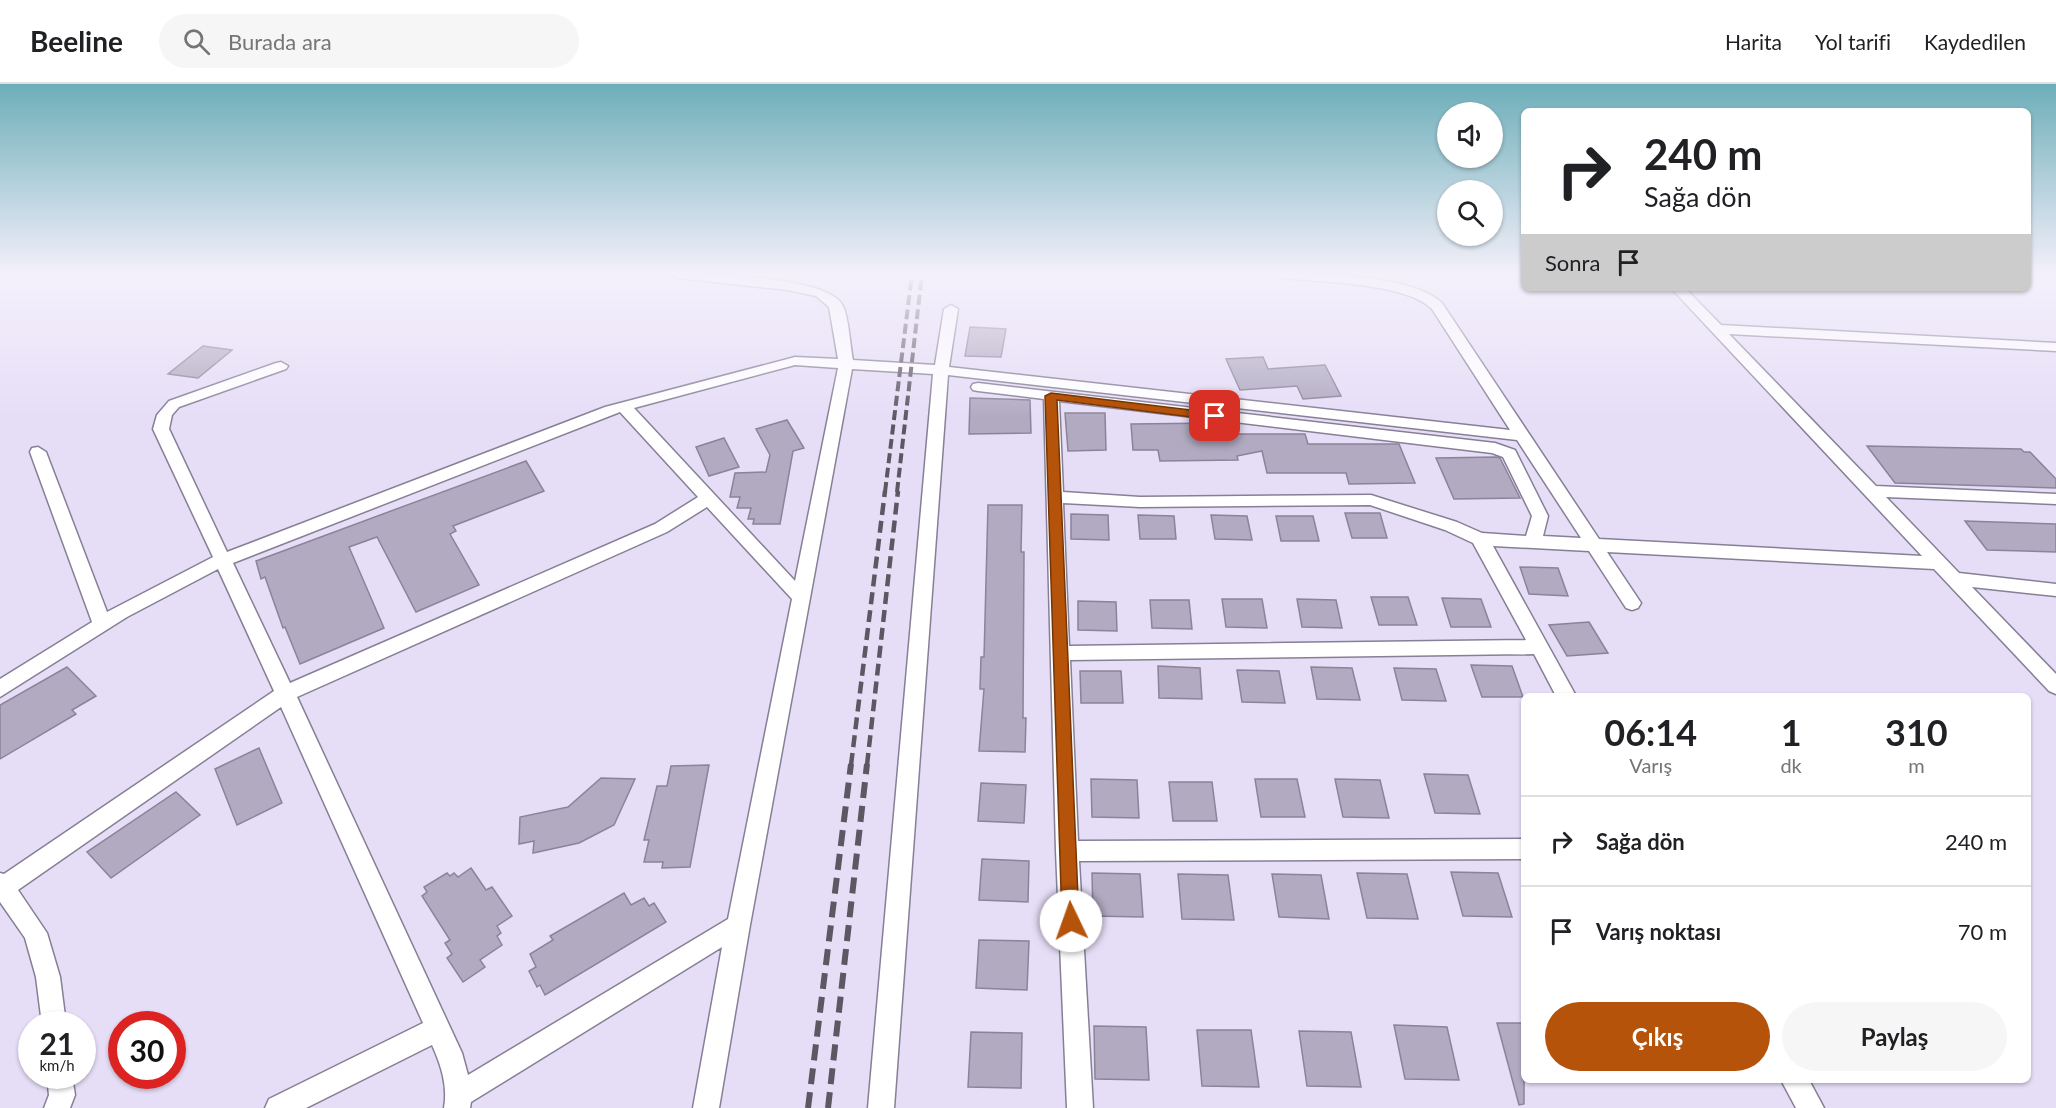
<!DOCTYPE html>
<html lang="tr">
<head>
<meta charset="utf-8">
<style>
  :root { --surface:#fff; --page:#f6f6f6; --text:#202124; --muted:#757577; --line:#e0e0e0; --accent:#b45309 }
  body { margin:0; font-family:Lato,sans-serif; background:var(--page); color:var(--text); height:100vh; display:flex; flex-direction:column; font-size:22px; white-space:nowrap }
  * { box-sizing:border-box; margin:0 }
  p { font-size:20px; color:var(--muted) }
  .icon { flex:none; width:33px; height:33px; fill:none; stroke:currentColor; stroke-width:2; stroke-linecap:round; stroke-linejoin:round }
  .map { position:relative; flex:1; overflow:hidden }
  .sheet { position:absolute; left:1521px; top:609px; width:510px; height:390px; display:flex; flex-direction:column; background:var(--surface); border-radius:9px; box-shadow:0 2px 4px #0004 }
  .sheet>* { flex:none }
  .hud { position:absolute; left:1521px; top:24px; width:510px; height:183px; border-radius:9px; box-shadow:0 2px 4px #0004; background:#fff; color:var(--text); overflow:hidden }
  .tools { position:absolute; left:1437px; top:18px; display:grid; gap:12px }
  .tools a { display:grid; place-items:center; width:66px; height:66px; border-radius:50%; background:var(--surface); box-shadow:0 2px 4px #0004; font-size:30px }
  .speed { position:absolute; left:18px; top:927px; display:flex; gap:12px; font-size:30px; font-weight:700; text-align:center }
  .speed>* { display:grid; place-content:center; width:78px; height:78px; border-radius:50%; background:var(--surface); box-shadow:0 2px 4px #0004; line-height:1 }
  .speed small { font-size:15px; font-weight:400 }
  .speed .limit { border:9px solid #d22; background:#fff; color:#111 }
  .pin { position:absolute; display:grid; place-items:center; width:51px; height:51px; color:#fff; margin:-26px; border-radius:12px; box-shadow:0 3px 9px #0006 }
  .me { position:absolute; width:66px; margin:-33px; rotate:357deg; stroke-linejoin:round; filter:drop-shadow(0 0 4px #0008) }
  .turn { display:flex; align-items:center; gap:21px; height:126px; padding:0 24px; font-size:27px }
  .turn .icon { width:78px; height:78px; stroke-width:2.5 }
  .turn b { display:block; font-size:42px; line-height:51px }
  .then { display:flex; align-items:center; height:57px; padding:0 24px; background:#0003; gap:12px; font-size:22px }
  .eta { display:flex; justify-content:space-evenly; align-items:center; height:102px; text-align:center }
  .eta b { font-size:36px; font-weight:700; line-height:42px }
  .button { display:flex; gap:12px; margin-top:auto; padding:12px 24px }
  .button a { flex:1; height:69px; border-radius:36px; background:var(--accent); color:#fff; font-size:24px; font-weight:700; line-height:69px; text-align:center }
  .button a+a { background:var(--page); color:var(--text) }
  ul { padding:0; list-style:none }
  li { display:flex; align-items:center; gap:18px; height:90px; padding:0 24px; border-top:2px solid var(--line) }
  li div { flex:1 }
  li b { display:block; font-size:22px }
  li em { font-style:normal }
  header { display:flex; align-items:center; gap:36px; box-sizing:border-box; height:84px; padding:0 30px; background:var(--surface); border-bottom:2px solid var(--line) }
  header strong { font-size:28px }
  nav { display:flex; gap:33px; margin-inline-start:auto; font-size:21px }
  .search { width:420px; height:54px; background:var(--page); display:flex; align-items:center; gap:15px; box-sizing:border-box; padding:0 21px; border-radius:33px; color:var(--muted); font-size:22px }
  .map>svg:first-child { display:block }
</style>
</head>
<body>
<header>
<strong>Beeline</strong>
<div class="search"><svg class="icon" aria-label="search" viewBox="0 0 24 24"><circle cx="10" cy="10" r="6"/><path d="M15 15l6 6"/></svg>Burada ara</div>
<nav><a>Harita</a><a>Yol tarifi</a><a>Kaydedilen</a></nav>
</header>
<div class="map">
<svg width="2056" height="1024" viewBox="0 0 2056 1024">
  <rect width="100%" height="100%" fill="#e6def7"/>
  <g fill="#b1aac1" stroke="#8a8399" stroke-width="1.5">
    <path d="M970 243 1006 245 1001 273 965 272Z"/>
    <path d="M203 262 232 266 198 294 168 290Z"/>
    <path d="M1263 273 1268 285 1325 281 1341 312 1303 315 1297 302 1240 306 1226 275Z"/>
    <path d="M970 314 1030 316 1031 349 969 350Z"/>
    <path d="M1065 329H1105L1106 366 1068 367Z"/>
    <path d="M787 336 804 364 793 367 780 440H753L754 435H748L751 424H737L740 413H730L735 389 766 388 770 371 756 345Z"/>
    <path d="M1215 339 1217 350H1305L1308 360H1399L1415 399 1349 400 1346 389H1267L1262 367 1237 372 1238 376 1160 377 1158 366H1133L1131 340Z"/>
    <path d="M724 354 739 383 709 392 696 363Z"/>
    <path d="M1867 362 2021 365 2024 368H2030L2056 395V404L1895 399Z"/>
    <path d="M1497 373 1500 374 1520 414 1454 415 1436 374Z"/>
    <path d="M526 377 544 407 453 442 456 447 450 450 479 501 416 528 377 453 349 463 384 544 300 580 285 543 283 544 265 493 261 495 256 477Z"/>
    <path d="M988 421H1022L1021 468H1024L1023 634H1026L1025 668 979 667 984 605H980L981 573H984Z"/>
    <path d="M1345 429H1380L1387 454H1352Z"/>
    <path d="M1071 430 1108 431 1109 456 1071 455Z"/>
    <path d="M1138 431 1174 432 1176 455H1140Z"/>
    <path d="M1211 431 1247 432 1252 456 1215 455Z"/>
    <path d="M1276 432H1313L1319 457H1281Z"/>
    <path d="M1965 437 2056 440V468L1987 466Z"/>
    <path d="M1520 483 1558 484 1568 512 1529 510Z"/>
    <path d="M1371 513H1408L1417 541H1379Z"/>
    <path d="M1442 514 1481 515 1491 543H1451Z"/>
    <path d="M1222 515H1262L1267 544 1226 543Z"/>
    <path d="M1297 515 1336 516 1342 544 1302 543Z"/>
    <path d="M1150 516H1189L1192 545 1152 544Z"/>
    <path d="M1078 517 1116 518 1117 547 1078 546Z"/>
    <path d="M1589 538 1608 569 1567 572 1549 541Z"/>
    <path d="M1471 581 1512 582 1523 613H1482Z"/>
    <path d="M1158 582 1200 584 1202 615 1159 614Z"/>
    <path d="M67 583 96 612 72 626 76 630 0 675V621Z"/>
    <path d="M1311 583 1352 584 1360 616 1317 615Z"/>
    <path d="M1394 584 1436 585 1446 617 1402 616Z"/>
    <path d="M1237 586 1279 587 1285 619 1242 618Z"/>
    <path d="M1080 587H1121L1123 619H1081Z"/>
    <path d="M259 664 282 719 237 741 215 685Z"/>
    <path d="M709 681 690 783 662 784 663 778H644L649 756H644L657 702H667L671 682Z"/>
    <path d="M1424 690 1468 691 1480 730 1435 729Z"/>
    <path d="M601 694 635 695 614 741 579 759 533 769 534 757 519 760 520 733 568 723Z"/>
    <path d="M1091 695 1137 696 1139 734 1092 733Z"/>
    <path d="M1255 695H1297L1305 733H1261Z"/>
    <path d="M1335 695 1380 696 1389 734 1343 733Z"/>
    <path d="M1169 698H1212L1217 737H1173Z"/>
    <path d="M981 699 1026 701 1024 739 978 737Z"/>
    <path d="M176 708 200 731 111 794 87 768Z"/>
    <path d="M982 775 1029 777 1028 818 979 816Z"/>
    <path d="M471 784 486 806 492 803 512 832 497 842 501 849 497 852 502 861 480 876 485 883 463 898 447 874 452 870 445 859 450 856 422 812 427 808 424 803 447 789 450 792 454 789 458 793Z"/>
    <path d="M1451 788 1498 789 1512 833 1463 832Z"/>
    <path d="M1092 789 1140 790 1143 833 1093 832Z"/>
    <path d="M1357 789 1407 790 1418 835 1367 834Z"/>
    <path d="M1178 790 1228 791 1234 836 1182 835Z"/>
    <path d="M1272 790 1321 791 1329 835 1279 833Z"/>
    <path d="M624 809 631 821 644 814 649 822 654 819 666 838 545 911 540 901 537 903 529 887 536 883 530 870 553 856 550 852Z"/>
    <path d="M979 856 1029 857 1027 906 976 904Z"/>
    <path d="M1497 939H1524V1020L1519 1021Z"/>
    <path d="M1394 941 1447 943 1459 996 1405 995Z"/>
    <path d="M1094 942 1146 943 1149 996 1095 995Z"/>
    <path d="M1197 946H1251L1259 1003 1202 1002Z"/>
    <path d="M1299 947 1351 948 1361 1003 1307 1002Z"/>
    <path d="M971 948 1022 949 1021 1004 968 1003Z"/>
  </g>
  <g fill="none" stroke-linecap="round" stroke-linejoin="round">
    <g stroke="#867f95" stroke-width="3">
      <g id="street">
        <path d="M671 190C703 190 829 191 843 222 849 235 850 261 853 276L935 281 944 225 951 221 958 225 949 283 1510 346 1432 225C1407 199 1319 198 1282 194L1276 190C1317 190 1412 190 1442 219L1599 455 1922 472 1671 204H1685L1721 241 2056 259V267L1729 250 1876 402 2056 410V420L1886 413 1959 489 2056 500V512L1972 503 2056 590V610L2049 607 1934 485 1607 468 1641 519 1638 524 1632 526 1626 524 1589 467 1493 462 1576 612H1556L1534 570 1070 576 1078 757 1524 755V775L1079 777 1093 1024H1067L1056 767 1044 315 978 307 973 306 971 303 973 300 978 299 1495 359 1515 366 1548 432 1543 452 1581 454 1517 356 948 291 894 1024H868L933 290 852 285 750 841 719 1024H693L722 863 471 1018 470 1024H444C448 1002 441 981 432 961L306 1024H265L269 1015 423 939 281 623 18 806 47 849 60 893 66 940H42L36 893 25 854 0 818V789L4 790 274 607 218 485 127 533 0 613V595L92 538 30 368 32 364 38 363 46 368 107 528 213 473 153 345 157 331 169 317 276 279 281 278 288 282 286 285 179 323 172 331 169 345 227 468 605 323 795 273 838 275 829 223 816 212 788 206 677 194ZM795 281 838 284 795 497 634 324ZM1059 317 1492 369 1503 373 1532 432 1526 452 1482 449 1457 438 1371 411 1140 413 1063 408ZM620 328 698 413 655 440 290 599 233 479ZM1063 419 1140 423 1370 421 1445 446 1473 459 1526 556 1069 562ZM707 423 792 515 728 835 468 991 462 969 297 613 667 448Z"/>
        <path d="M47 992H72L75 1011 70 1024H44L49 1011Z"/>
        <path d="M1781 996H1809L1824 1024H1796Z"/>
      </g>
    </g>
    <use href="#street" fill="#fff" fill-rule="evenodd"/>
    <g stroke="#5b5763" stroke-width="4" stroke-dasharray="10 4.5" stroke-linecap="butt">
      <path d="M885 408 912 190"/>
      <path d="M897 408 922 190"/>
    </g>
    <g stroke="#5b5763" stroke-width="4.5" stroke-dasharray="12 6" stroke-linecap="butt">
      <path d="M851 681 885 407"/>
      <path d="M867 681 898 407"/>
    </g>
    <g stroke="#5b5763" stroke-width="6" stroke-dasharray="16 8" stroke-linecap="butt">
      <path d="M808 1024 851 680"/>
      <path d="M828 1024 867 680"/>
    </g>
  </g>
  <linearGradient id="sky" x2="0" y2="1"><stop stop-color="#6daeb9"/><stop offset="0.57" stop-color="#f4f0fb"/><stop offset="1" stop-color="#f4f0fb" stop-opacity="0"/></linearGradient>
  <rect width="2056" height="334" fill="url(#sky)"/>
  <path fill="#b45309" stroke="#753606" stroke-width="1.5" d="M1051 309 1215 329 1221 332 1215 336 1057 316 1079 837 1077 843 1071 845 1064 843 1062 837 1045 312Z"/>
</svg>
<div class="tools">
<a><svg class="icon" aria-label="sound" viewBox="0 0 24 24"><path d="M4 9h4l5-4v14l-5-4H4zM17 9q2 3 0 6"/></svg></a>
<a><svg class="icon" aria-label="search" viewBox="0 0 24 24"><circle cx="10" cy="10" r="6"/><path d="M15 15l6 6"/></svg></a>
</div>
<div class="speed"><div>21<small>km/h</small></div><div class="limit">30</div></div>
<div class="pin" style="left:1215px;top:332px;background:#d93025"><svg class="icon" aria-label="arrive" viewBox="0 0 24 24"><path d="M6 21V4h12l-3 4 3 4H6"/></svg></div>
<svg class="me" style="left:1071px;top:837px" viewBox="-20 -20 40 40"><circle r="19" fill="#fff"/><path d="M0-13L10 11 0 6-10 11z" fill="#b45309"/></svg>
<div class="hud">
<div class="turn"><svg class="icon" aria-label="right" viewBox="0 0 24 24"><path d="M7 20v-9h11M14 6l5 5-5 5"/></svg><div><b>240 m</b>Sağa dön</div></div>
<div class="then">Sonra<svg class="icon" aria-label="arrive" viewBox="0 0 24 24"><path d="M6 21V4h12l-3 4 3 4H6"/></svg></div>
</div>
<section class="sheet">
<div class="eta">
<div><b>06:14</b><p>Varış</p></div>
<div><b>1</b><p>dk</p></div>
<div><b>310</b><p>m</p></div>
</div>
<ul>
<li><svg class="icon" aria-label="right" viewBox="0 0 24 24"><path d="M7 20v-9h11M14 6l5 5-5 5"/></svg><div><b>Sağa dön</b></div><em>240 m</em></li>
<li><svg class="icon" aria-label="arrive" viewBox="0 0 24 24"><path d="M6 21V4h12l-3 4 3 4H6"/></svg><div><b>Varış noktası</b></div><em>70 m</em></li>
</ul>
<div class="button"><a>Çıkış</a><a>Paylaş</a></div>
</section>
</div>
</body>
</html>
